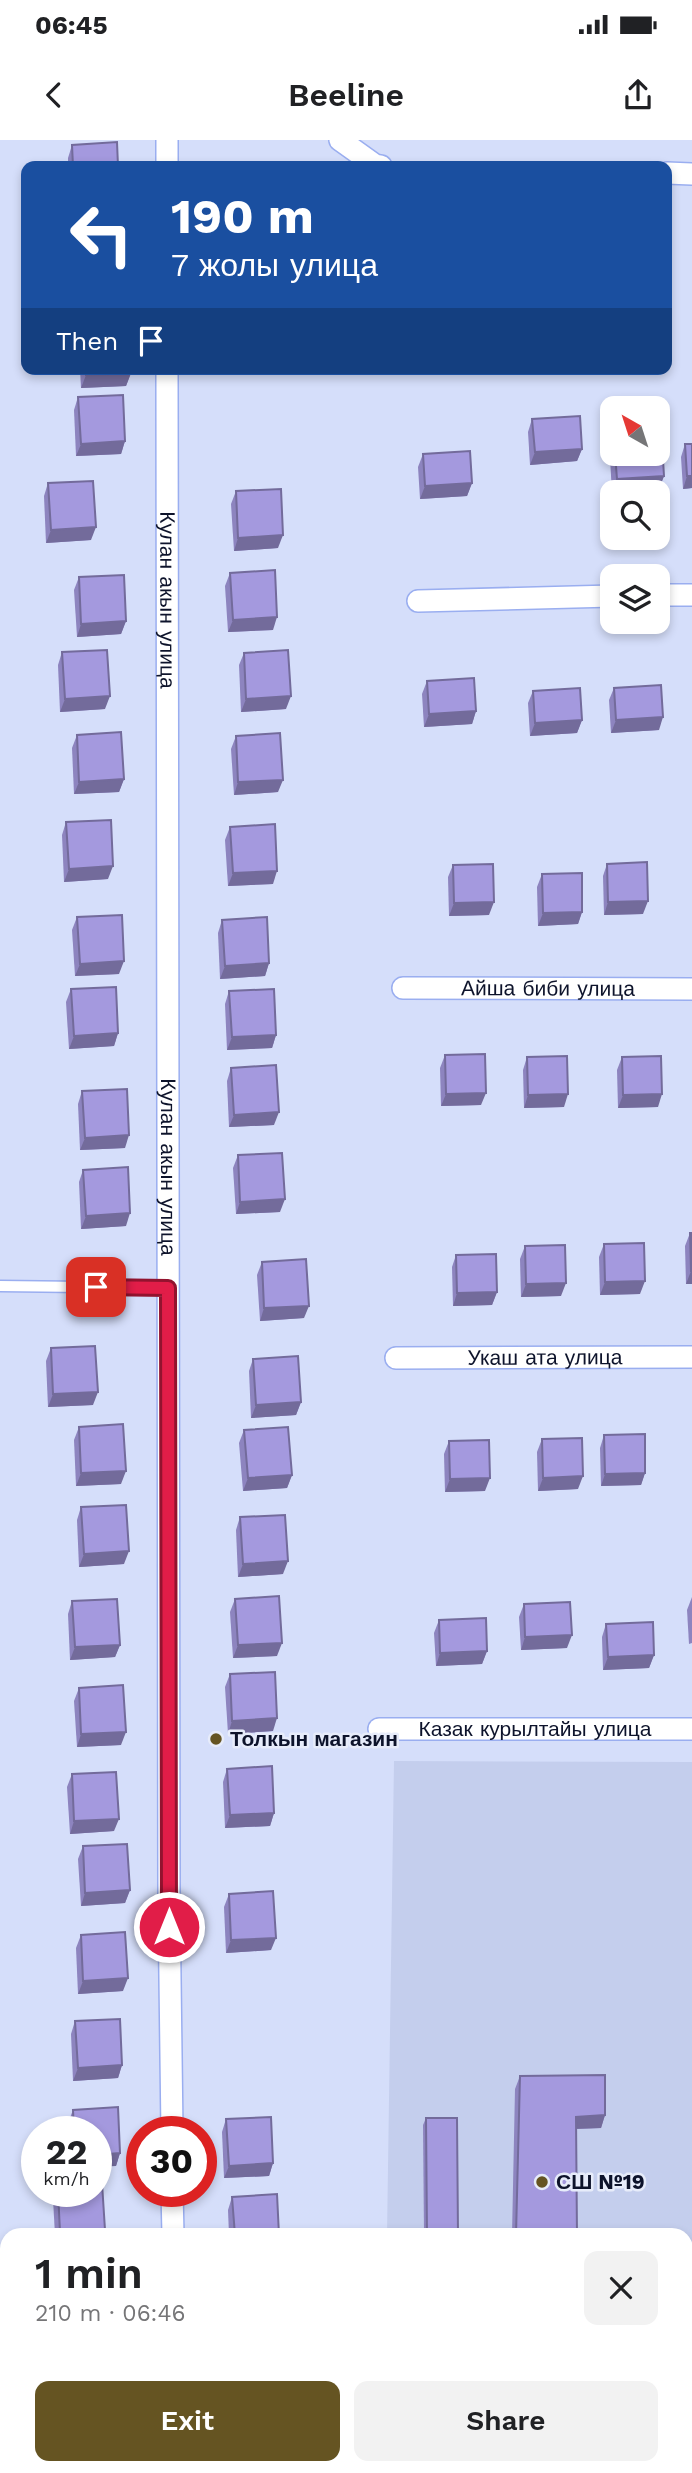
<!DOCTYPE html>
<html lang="en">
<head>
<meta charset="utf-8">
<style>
  :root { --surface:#fff; --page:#f2f2f2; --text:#202124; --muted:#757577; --accent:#655422 }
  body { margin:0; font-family:"Work Sans",sans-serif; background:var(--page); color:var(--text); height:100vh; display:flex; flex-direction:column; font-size:26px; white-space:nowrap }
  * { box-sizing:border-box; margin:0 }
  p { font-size:23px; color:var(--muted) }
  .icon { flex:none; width:38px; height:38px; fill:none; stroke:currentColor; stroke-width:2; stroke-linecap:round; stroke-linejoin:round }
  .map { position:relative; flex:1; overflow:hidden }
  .details { position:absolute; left:0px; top:2088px; width:693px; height:247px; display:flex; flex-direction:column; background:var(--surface); border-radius:21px 21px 0 0; box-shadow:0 4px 10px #0003 }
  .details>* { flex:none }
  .top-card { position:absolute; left:21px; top:21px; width:651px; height:214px; border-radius:14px; box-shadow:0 4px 10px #0003; background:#1a4fa0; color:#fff; overflow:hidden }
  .needle { width:46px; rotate:321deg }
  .tools { position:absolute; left:600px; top:256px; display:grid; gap:14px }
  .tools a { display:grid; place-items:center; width:70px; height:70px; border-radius:14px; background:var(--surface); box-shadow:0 4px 10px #0003; font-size:35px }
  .speed { position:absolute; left:21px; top:1976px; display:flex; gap:14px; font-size:35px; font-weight:700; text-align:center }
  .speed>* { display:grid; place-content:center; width:91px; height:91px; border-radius:50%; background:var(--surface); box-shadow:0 4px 10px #0003; line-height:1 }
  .speed small { font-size:18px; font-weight:400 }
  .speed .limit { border:10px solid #d22; background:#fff; color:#111 }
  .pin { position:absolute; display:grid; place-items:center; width:60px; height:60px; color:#fff; margin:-30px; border-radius:14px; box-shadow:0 4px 10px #0006 }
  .me { position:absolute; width:77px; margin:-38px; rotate:0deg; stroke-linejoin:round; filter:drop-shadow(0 0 5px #0008) }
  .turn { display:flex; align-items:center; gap:24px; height:147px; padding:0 35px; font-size:32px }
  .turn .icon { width:91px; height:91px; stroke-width:2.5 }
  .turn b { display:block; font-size:49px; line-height:60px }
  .then { display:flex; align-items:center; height:66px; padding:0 35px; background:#0003; gap:14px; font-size:26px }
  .round { display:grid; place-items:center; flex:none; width:74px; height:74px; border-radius:14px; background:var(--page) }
  .headline { display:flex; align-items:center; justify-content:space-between; height:119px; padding:0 35px }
  h1 { font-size:42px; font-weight:600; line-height:52px }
  .primary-button { display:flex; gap:14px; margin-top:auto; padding:14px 35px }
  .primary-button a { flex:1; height:80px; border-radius:14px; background:var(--accent); color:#fff; font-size:28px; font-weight:600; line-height:80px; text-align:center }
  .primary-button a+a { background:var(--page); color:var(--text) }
  .status { display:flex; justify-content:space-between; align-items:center; height:49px; padding:0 35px; background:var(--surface); direction:ltr }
  .status svg { height:19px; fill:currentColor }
  header { display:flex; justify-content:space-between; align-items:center; height:91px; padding:0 35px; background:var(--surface); font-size:32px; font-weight:600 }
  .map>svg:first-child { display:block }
</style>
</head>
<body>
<div class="status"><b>06:45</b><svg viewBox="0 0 49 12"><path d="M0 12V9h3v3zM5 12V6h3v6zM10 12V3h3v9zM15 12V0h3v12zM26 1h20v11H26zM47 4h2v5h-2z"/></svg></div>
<header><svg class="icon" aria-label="back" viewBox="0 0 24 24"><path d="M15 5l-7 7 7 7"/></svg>Beeline<svg class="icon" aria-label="share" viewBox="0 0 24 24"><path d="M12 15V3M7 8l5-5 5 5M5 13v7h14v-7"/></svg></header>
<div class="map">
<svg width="692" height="2333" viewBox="0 0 692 2333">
  <rect width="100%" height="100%" fill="#d5defa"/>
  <path fill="#c4ceed" d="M394 1621 692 1622V2300H686V2095H387Z"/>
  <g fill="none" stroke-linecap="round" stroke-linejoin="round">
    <g stroke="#9aaef0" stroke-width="13">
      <path id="service" d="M0 1146 168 1148"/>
    </g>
    <g stroke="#9aaef0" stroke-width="24">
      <g id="minor">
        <path d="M167 0V26"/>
        <path d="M340 0 375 25 381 26"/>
        <path d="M667 33 692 34"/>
        <path id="s1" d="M167 229 169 1761 172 1992"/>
        <path d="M658 455H692"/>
        <path d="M418 461 612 456"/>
        <path id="s2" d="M403 848 692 849"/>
        <path id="s3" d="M396 1218 692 1217"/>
        <path id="s4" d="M379 1589H692"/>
        <path d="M172 2051 173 2095"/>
        <path d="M176 2328V2333"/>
      </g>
    </g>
    <use href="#service" stroke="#fff" stroke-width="10"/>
    <use href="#minor" stroke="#fff" stroke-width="21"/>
  </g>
  <g fill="#8d84bf">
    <path d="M72 5 118 26H68V18Z"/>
    <path d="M80 229H131V233L126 246 81 248Z"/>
    <path d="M78 257 125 301 121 314 76 316 74 270Z"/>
    <path d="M532 279 582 309 577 321 530 325 528 292Z"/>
    <path d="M685 304H692V348L683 349 681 317Z"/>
    <path d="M612 313H658L664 336 659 349 612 352 610 319Z"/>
    <path d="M423 314 472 343 467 356 420 359 418 327Z"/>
    <path d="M48 343 91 400 46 403 44 356Z"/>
    <path d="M236 351 278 408 234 411 231 364Z"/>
    <path d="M230 433 273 490 228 492 225 446Z"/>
    <path d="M79 437 126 481 121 494 77 497 74 450Z"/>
    <path d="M62 512 105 569 60 572 58 525Z"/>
    <path d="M244 513 286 569 241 572 239 525Z"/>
    <path d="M427 541 476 571 472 584 424 587 422 554Z"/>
    <path d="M614 548 659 590 611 593 609 560Z"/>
    <path d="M533 551 582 580 577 593 530 596 528 563Z"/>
    <path d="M77 595 124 639 119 652 74 654 72 608Z"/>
    <path d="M236 596 278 652 234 655 231 609Z"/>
    <path d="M66 682 108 739 64 742 62 695Z"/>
    <path d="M230 687 273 744 228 746 225 700Z"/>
    <path d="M607 724 643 774 604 775 603 736Z"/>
    <path d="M453 725 489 775 449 776 448 737Z"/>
    <path d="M542 734 582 772 578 784 538 786 537 747Z"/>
    <path d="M77 777 119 834 75 836 72 790Z"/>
    <path d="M222 780 269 823 265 836 220 839 218 793Z"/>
    <path d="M71 849 118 893 114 906 69 909 66 862Z"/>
    <path d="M229 851 276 895 272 908 227 910 225 864Z"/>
    <path d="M445 915 481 965 441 966 440 928Z"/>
    <path d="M527 917 564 967 524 968 523 930Z"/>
    <path d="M622 917 658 967 618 968 617 930Z"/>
    <path d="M231 928 274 985 229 987 227 941Z"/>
    <path d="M82 951 125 1008 80 1010 78 964Z"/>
    <path d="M238 1015 280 1072 236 1074 233 1028Z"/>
    <path d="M83 1030 126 1086 81 1089 79 1042Z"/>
    <path d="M690 1093H692V1144H686L685 1106Z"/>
    <path d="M604 1104 640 1154 600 1155 599 1117Z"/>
    <path d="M525 1106 561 1156 521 1157 520 1119Z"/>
    <path d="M456 1115 497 1152 492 1165 453 1166 452 1127Z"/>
    <path d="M262 1122 304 1178 260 1181 257 1135Z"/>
    <path d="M51 1208 93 1265 48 1267 46 1221Z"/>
    <path d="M253 1219 301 1262 296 1275 251 1278 249 1231Z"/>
    <path d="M79 1287 121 1344 76 1346 74 1300Z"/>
    <path d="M244 1290 292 1335 287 1348 243 1351 239 1303Z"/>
    <path d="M604 1295 645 1333 641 1345 601 1346 600 1308Z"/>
    <path d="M542 1299 578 1349 538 1351 537 1312Z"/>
    <path d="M449 1301 485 1351 445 1352 444 1314Z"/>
    <path d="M81 1367 124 1424 79 1427 77 1380Z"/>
    <path d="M240 1377 283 1434 238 1437 236 1390Z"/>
    <path d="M692 1457V1503L689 1504 687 1470Z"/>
    <path d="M235 1459 277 1516 233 1518 230 1472Z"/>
    <path d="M72 1461 120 1505 115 1517 70 1520 68 1474Z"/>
    <path d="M524 1464 567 1508 521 1510 519 1477Z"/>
    <path d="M439 1480 487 1511 482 1524 436 1526 434 1493Z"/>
    <path d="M606 1484 654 1515 649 1528 603 1530 602 1497Z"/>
    <path d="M230 1534 273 1591 228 1594 225 1547Z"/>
    <path d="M79 1548 121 1605 77 1607 74 1561Z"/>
    <path d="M227 1629 274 1673 270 1686 225 1688 223 1642Z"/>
    <path d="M72 1634 114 1691 70 1694 67 1647Z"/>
    <path d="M83 1706 130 1750 125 1763 81 1766 78 1719Z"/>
    <path d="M229 1754 271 1810 226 1813 224 1767Z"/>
    <path d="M81 1795 123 1851 78 1854 76 1808Z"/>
    <path d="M75 1881 122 1925 118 1938 73 1941 71 1894Z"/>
    <path d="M520 1936 605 1975 601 1988 576 1989 577 2095H512L515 1949Z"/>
    <path d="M73 1970 120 2013 116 2026 96 1992H69L68 1983Z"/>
    <path d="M426 1978 458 2095H424L423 1985Z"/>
    <path d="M226 1979 273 2023 269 2036 224 2038 222 1992Z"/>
    <path d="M56 2051H96L103 2095H55L53 2059Z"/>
    <path d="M232 2057 279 2095H229L228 2070Z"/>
  </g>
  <g fill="#736b9b">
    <path d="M131 233 126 246 81 248 86 235Z"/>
    <path d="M125 301 121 314 76 316 81 304Z"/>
    <path d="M582 309 577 321 530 325 535 312Z"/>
    <path d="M664 336 659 349 612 352 617 339Z"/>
    <path d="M687 336H692V348L683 349Z"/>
    <path d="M472 343 467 356 420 359 425 346Z"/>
    <path d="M96 387 91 400 46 403 51 390Z"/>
    <path d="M283 395 278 408 234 411 238 398Z"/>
    <path d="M277 477 273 490 228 492 233 480Z"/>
    <path d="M126 481 121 494 77 497 81 484Z"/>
    <path d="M110 556 105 569 60 572 65 559Z"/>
    <path d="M291 556 286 569 241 572 246 559Z"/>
    <path d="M476 571 472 584 424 587 429 574Z"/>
    <path d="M663 577 659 590 611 593 616 580Z"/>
    <path d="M582 580 577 593 530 596 535 583Z"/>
    <path d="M124 639 119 652 74 654 79 642Z"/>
    <path d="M283 640 278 652 234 655 238 642Z"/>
    <path d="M113 726 108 739 64 742 69 729Z"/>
    <path d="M277 731 273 744 228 746 233 733Z"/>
    <path d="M648 761 643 774 604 775 608 762Z"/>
    <path d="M494 762 489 775 449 776 454 763Z"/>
    <path d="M582 772 578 784 538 786 543 773Z"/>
    <path d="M124 821 119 834 75 836 80 824Z"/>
    <path d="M269 823 265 836 220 839 225 826Z"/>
    <path d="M118 893 114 906 69 909 74 896Z"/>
    <path d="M276 895 272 908 227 910 232 897Z"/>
    <path d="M486 953 481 965 441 966 446 954Z"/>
    <path d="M568 954 564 967 524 968 528 955Z"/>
    <path d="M662 954 658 967 618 968 623 955Z"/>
    <path d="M279 972 274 985 229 987 234 975Z"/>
    <path d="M129 995 125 1008 80 1010 85 998Z"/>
    <path d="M285 1059 280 1072 236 1074 240 1062Z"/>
    <path d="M130 1073 126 1086 81 1089 86 1076Z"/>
    <path d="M691 1131H692V1144H686Z"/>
    <path d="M645 1141 640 1154 600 1155 605 1142Z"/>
    <path d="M566 1143 561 1156 521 1157 526 1144Z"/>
    <path d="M497 1152 492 1165 453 1166 457 1153Z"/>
    <path d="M309 1166 304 1178 260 1181 264 1168Z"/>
    <path d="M98 1252 93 1265 48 1267 53 1254Z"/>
    <path d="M301 1262 296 1275 251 1278 256 1265Z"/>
    <path d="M126 1331 121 1344 76 1346 81 1333Z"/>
    <path d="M645 1333 641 1345 601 1346 605 1334Z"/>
    <path d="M292 1335 287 1348 243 1351 248 1338Z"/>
    <path d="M583 1336 578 1349 538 1351 543 1338Z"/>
    <path d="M490 1338 485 1351 445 1352 450 1339Z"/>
    <path d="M129 1411 124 1424 79 1427 84 1414Z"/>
    <path d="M288 1421 283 1434 238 1437 243 1424Z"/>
    <path d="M572 1495 567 1508 521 1510 525 1497Z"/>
    <path d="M282 1503 277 1516 233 1518 238 1505Z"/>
    <path d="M120 1505 115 1517 70 1520 75 1507Z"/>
    <path d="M487 1511 482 1524 436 1526 440 1513Z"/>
    <path d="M654 1515 649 1528 603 1530 608 1517Z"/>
    <path d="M277 1578 273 1591 228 1594 232 1581Z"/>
    <path d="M126 1592 121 1605 77 1607 81 1594Z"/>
    <path d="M274 1673 270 1686 225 1688 230 1675Z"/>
    <path d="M119 1679 114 1691 70 1694 74 1681Z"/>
    <path d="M130 1750 125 1763 81 1766 85 1753Z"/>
    <path d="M276 1798 271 1810 226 1813 231 1800Z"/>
    <path d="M128 1838 123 1851 78 1854 83 1841Z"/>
    <path d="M122 1925 118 1938 73 1941 78 1928Z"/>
    <path d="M605 1975 601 1988 571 1989 576 1977Z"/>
    <path d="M120 2013 116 2026 96 2027V2015Z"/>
    <path d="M273 2023 269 2036 224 2038 229 2026Z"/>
    <path d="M105 2090 103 2095H59L60 2092Z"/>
    <rect x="686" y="2216" width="6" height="13"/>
  </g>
  <g fill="#a499de" stroke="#736b9b" stroke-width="2">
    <path d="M117 2 118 26H73L72 5Z"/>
    <path d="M86 229H131V233L86 235Z"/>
    <path d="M123 255 125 301 81 304 78 257Z"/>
    <path d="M580 276 582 309 535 312 532 279Z"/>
    <path d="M662 303 664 336 617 339 615 313H658V304Z"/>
    <path d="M685 304H692V336H687Z"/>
    <path d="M470 311 472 343 425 346 423 314Z"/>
    <path d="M93 341 96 387 51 390 48 343Z"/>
    <path d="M281 349 283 395 238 398 236 351Z"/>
    <path d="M275 430 277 477 233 480 230 433Z"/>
    <path d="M124 435 126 481 81 484 79 437Z"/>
    <path d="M107 510 110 556 65 559 62 512Z"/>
    <path d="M288 510 291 556 246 559 244 513Z"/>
    <path d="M474 538 476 571 429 574 427 541Z"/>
    <path d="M661 545 663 577 616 580 614 548Z"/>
    <path d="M580 548 582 580 535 583 533 551Z"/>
    <path d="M121 592 124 639 79 642 77 595Z"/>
    <path d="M280 593 283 640 238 642 236 596Z"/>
    <path d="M111 680 113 726 69 729 66 682Z"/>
    <path d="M275 684 277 731 233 733 230 687Z"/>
    <path d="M647 722 648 761 608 762 607 724Z"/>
    <path d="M493 724 494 762 454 763 453 725Z"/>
    <path d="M582 733V772L543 773 542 734Z"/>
    <path d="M122 775 124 821 80 824 77 777Z"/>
    <path d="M267 777 269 823 225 826 222 780Z"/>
    <path d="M116 847 118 893 74 896 71 849Z"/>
    <path d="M274 849 276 895 232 897 229 851Z"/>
    <path d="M485 914 486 953 446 954 445 915Z"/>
    <path d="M567 916 568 954 528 955 527 917Z"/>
    <path d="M661 916 662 954 623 955 622 917Z"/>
    <path d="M276 925 279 972 234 975 231 928Z"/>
    <path d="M127 949 129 995 85 998 82 951Z"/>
    <path d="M282 1013 285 1059 240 1062 238 1015Z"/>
    <path d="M128 1027 130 1073 86 1076 83 1030Z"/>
    <path d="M690 1093H692V1131H691Z"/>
    <path d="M644 1103 645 1141 605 1142 604 1104Z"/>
    <path d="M565 1105 566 1143 526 1144 525 1106Z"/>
    <path d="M496 1114 497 1152 457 1153 456 1115Z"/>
    <path d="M306 1119 309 1166 264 1168 262 1122Z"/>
    <path d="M95 1206 98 1252 53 1254 51 1208Z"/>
    <path d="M298 1216 301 1262 256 1265 253 1219Z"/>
    <path d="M123 1284 126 1331 81 1333 79 1287Z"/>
    <path d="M288 1287 292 1335 248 1338 244 1290Z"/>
    <path d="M645 1294V1333L605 1334 604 1295Z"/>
    <path d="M582 1298 583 1336 543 1338 542 1299Z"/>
    <path d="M489 1300 490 1338 450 1339 449 1301Z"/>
    <path d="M126 1365 129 1411 84 1414 81 1367Z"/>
    <path d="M285 1375 288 1421 243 1424 240 1377Z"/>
    <path d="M279 1456 282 1503 238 1505 235 1459Z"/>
    <path d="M117 1459 120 1505 75 1507 72 1461Z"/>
    <path d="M570 1462 572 1495 525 1497 524 1464Z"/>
    <path d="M486 1478 487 1511 440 1513 439 1480Z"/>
    <path d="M653 1482 654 1515 608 1517 606 1484Z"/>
    <path d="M275 1532 277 1578 232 1581 230 1534Z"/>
    <path d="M123 1545 126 1592 81 1594 79 1548Z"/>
    <path d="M272 1626 274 1673 230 1675 227 1629Z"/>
    <path d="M116 1632 119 1679 74 1681 72 1634Z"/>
    <path d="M127 1704 130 1750 85 1753 83 1706Z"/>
    <path d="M273 1751 276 1798 231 1800 229 1754Z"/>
    <path d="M125 1792 128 1838 83 1841 81 1795Z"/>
    <path d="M120 1879 122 1925 78 1928 75 1881Z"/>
    <path d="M605 1935V1975L576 1977 577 2095H516L520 1936Z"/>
    <path d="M118 1967 120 2013 96 2015V1992H74L73 1970Z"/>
    <path d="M271 1977 273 2023 229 2026 226 1979Z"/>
    <path d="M426 1978H457L458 2095H427Z"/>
    <path d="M102 2043 105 2090 60 2092 58 2051H96V2044Z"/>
    <path d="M277 2054 279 2095H235L232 2057Z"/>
    <rect x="686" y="2154" width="6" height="62"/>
  </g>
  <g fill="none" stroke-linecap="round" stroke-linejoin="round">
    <g stroke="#92132f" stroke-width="18">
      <path id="route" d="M96 1147 168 1148 169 1787"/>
    </g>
    <use href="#route" stroke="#e11d48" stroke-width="12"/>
  </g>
  <g fill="#655422" stroke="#e7ecfa" stroke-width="2.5">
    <circle cx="216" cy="1599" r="7"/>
    <circle cx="542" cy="2042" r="7"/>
  </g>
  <g text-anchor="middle" stroke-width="5" stroke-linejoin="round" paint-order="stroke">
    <g font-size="21" fill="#0d132b" stroke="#e7ecfa">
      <text dy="7" stroke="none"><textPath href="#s1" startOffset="231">Кулан акын улица</textPath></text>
      <text dy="7" stroke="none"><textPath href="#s2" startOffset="145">Айша биби улица</textPath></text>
      <text dy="7" stroke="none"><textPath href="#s1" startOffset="798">Кулан акын улица</textPath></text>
      <text dy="7" stroke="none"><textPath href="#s3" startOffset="149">Укаш ата улица</textPath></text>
      <text dy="7" stroke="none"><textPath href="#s4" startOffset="156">Казак курылтайы улица</textPath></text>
    </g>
    <g font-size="21" font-weight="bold" fill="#0d132b" stroke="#e7ecfa" text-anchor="start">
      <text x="230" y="1606">Толкын магазин</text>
      <text x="556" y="2049">СШ №19</text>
    </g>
  </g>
</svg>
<div class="tools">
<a><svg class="needle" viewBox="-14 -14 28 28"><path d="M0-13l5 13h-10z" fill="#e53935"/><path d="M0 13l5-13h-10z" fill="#757577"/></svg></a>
<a><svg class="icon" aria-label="search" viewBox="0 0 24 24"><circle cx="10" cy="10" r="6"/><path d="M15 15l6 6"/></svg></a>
<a><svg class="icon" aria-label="layers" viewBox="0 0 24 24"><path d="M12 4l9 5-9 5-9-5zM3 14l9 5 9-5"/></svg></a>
</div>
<div class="speed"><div>22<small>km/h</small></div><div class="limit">30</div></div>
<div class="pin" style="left:96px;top:1147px;background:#d93025"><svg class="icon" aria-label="arrive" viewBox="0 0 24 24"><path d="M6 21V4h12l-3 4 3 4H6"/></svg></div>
<svg class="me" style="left:169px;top:1787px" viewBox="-20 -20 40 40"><circle r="17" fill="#e11d48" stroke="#fff" stroke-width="3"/><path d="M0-11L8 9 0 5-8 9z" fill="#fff"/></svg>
<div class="top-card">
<div class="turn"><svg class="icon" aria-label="left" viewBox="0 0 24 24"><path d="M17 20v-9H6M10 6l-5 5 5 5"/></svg><div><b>190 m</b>7 жолы улица</div></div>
<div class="then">Then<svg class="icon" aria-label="arrive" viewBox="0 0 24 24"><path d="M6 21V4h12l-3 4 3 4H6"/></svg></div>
</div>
<section class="details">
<div class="headline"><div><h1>1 min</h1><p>210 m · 06:46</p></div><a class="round"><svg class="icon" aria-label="close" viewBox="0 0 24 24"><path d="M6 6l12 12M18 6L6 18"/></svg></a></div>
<div class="primary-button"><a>Exit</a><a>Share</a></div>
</section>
</div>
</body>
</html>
